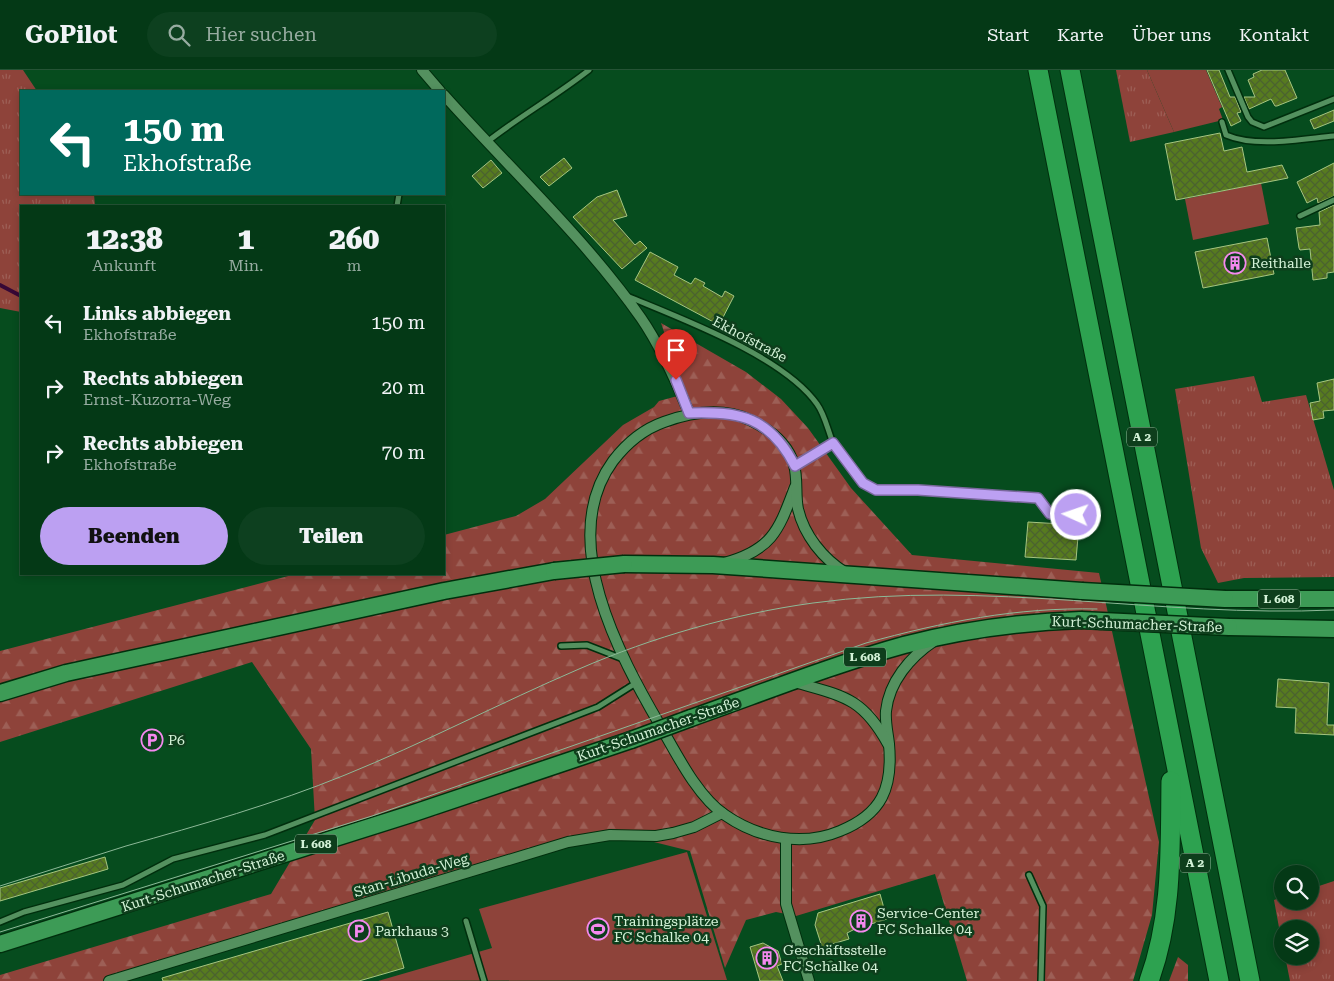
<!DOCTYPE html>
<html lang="de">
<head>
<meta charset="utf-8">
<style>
  :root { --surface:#043916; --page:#0d401f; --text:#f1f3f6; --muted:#97aca1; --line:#255335; --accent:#bca0f2 }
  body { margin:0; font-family:"Roboto Serif",serif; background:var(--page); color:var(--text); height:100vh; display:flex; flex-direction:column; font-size:19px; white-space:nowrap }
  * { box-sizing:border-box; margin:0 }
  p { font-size:16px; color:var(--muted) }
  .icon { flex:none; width:28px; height:28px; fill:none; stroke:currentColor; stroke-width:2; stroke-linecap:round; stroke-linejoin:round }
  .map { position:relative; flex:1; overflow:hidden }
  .drawer { position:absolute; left:20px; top:135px; width:425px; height:370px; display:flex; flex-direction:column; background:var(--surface); border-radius:0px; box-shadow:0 2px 8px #0003,0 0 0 1px var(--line) }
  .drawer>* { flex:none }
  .banner { position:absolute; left:20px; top:20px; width:425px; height:105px; border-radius:0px; box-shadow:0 2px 8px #0003,0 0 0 1px var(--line); background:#00695c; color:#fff; overflow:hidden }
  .fabs { position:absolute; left:1274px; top:795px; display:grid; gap:10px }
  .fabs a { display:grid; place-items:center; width:45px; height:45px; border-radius:50%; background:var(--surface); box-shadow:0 2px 8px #0003,0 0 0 1px var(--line); font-size:25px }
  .pin { position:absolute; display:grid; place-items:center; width:42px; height:42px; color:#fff; margin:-51px -21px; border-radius:50% 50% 50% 0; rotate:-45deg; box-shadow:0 0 5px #0007 }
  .pin .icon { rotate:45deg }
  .me { position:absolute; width:55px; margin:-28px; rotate:273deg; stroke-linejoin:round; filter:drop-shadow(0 0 4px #0008) }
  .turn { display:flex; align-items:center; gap:18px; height:105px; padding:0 20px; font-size:22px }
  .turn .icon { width:65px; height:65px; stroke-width:2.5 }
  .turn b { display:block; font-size:35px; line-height:42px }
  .eta { display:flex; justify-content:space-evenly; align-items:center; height:85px; text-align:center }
  .eta b { font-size:30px; font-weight:800; line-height:35px }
  .button { display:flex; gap:10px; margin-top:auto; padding:10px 20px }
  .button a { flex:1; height:58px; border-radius:30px; background:var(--accent); color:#111; font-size:20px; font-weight:800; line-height:58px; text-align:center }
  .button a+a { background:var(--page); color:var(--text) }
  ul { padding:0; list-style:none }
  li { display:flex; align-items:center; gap:15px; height:65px; padding:0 20px }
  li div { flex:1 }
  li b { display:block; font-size:19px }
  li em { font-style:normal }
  header { display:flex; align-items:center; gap:30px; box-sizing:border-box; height:70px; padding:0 25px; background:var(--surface); border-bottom:1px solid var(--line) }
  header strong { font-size:24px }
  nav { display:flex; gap:28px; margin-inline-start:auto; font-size:18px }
  .search { width:350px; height:45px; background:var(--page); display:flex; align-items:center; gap:12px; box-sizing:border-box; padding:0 18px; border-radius:28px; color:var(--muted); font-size:19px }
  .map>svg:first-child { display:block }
</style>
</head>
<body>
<header>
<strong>GoPilot</strong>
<div class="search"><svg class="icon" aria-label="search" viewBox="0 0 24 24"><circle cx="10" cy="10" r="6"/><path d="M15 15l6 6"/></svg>Hier suchen</div>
<nav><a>Start</a><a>Karte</a><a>Über uns</a><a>Kontakt</a></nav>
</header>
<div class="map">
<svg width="1334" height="911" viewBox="0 0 1334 911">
  <defs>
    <pattern id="grass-tufts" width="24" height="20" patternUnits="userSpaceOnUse" patternTransform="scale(1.25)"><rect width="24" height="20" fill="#8e433a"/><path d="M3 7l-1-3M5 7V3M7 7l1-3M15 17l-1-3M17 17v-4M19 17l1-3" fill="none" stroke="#9d5f56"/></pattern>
    <pattern id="forest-firs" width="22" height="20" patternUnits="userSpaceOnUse" patternTransform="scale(1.25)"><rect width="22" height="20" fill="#8e433a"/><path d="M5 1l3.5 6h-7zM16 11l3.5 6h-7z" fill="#9d5f56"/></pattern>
    <pattern id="building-cross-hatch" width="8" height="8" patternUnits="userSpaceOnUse" patternTransform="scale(1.25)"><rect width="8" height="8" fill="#577b1f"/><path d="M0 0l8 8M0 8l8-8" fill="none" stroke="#4b6230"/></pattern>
  </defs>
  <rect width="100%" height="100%" fill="#064c1e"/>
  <g fill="url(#grass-tufts)">
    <path d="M0 0H23L37 21H21V124H94L95 136H21V242L0 238Z"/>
    <path d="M1116 0H1147L1174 62 1130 72Z"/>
    <path d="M1254 306 1262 332 1306 325 1334 420V507L1244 508 1218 513 1201 478 1175 319Z"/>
    <path d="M1334 811V911H1290L1285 886H1310V859H1282V874L1274 830 1282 827V831H1310V819Z"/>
  </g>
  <g fill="url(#forest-firs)">
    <path d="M661 253 746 302 781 329 808 358 851 418 912 485 1099 503 1159 772 1152 845 1133 911H967L935 804 796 846 776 842 746 850 725 898 690 781 634 767 590 766 103 911H0V905L271 824 315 750 311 679 252 592 0 672V581L296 504H444V465L516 446 545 429 623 355 654 337 659 331 685 324Z"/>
    <path d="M1178 887 1188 895V911H1169Z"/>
  </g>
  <g fill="#8e433a">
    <path d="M1147 0H1206L1222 37 1219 39 1223 50 1174 62Z"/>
    <path d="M1261 113 1269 154 1193 170 1185 129Z"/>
    <path d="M687 782 727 910 378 911 492 878 479 839Z"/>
  </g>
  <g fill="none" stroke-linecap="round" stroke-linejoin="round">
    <path stroke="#370836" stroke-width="4" d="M0 215 21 226"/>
  </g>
  <g fill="url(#building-cross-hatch)" stroke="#a5c581">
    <path d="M1207 0H1219L1230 27H1235L1241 42 1237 43 1241 51 1231 56Z"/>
    <path d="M1262 0H1285L1297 28 1277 36H1275L1271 29 1249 39 1244 27H1255L1248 10 1254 7 1253 4Z"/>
    <path d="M1334 40V51L1314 59 1310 50Z"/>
    <path d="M1220 63 1224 81 1242 77 1247 102 1282 95 1288 108 1176 130 1165 74Z"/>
    <path d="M564 88 572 98 549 116 540 107Z"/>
    <path d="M491 90 502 103 483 118 472 106Z"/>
    <path d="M1334 93V126L1318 133 1317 128 1307 133 1297 112Z"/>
    <path d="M617 120 627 146 613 150 635 175 640 171 647 178 622 199 573 147 597 127Z"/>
    <path d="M1334 135V202L1327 203V208L1313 210 1310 179 1300 180 1299 178 1296 158 1320 155 1319 142Z"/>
    <path d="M1267 168 1274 204 1203 218 1195 182Z"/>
    <path d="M650 182 678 197 674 205 691 214 695 208 705 213 703 216 722 227 725 221 734 226 719 255 635 210Z"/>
    <path d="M1334 309V340L1323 341 1324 348 1313 350 1310 333 1320 331 1317 313Z"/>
    <path d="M1028 452 1079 455 1076 490 1025 487Z"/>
    <path d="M1278 609 1329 613 1327 655H1334V665L1295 663 1296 638 1276 637Z"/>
    <path d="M105 787 108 799 0 831V818Z"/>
    <path d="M880 824 887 849 855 859 847 863 849 869 822 877 815 855 818 843Z"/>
    <path d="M388 842 404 898 359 911H163L162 908Z"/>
    <path d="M763 873 778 881 782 894 777 896 783 911H760L750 877Z"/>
  </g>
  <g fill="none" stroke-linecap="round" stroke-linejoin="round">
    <g stroke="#002f0d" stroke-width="8">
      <g id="service">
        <path d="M1228 0 1248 47 1252 52 1264 57 1334 29"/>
        <path d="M1222 52 1226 65C1256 78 1302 69 1334 66"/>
        <path d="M487 72C520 46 556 26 589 0"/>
        <path d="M397 136 399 124"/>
        <path d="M1300 146 1334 130"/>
        <path d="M627 226C682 249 783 286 817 334 825 345 828 361 833 373"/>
        <path d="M795 396 833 373 863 413 876 420H918L1038 428 1050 444 1076 445"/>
        <path d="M561 576 587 575 623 589"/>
        <path d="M1029 805 1043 836 1041 911"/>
        <path d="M466 851 484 911"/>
        <path d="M0 852 24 842 123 815 173 789 265 765 598 637 636 613"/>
        <path d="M806 901 831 893"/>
      </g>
    </g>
    <g stroke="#002f0d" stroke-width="12">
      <g id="minor">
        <path d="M422 0 440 21"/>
        <path d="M444 25C509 98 585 168 641 248 661 277 676 311 689 343"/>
        <path d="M724 493C773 480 779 459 795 417"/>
        <path d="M846 503C823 489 804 465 798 439 795 425 798 409 794 395 788 373 769 359 750 350 722 337 692 342 664 352 644 359 626 374 613 391 556 469 619 585 661 657 677 685 698 727 725 745 758 768 802 777 840 761 882 744 893 718 889 674 888 664 885 652 886 641 889 612 910 587 934 571"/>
        <path d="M794 612C843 626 862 627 888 674"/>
        <path d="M786 769V834L809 911"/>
        <path d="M109 911 568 772 610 765 656 766 673 763 694 757 722 743"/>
      </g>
    </g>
    <g stroke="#002f0d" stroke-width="19">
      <g id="primary">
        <path d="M624 494 713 495 1082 521"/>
        <path d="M1225 529H1334"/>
        <path d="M1229 557 1334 559"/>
        <path d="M0 623 66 603 444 521 554 501"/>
        <path d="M691 648C762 623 832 595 904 575 962 560 1021 552 1081 550"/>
        <path d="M0 874 411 744 631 670"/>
      </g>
    </g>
    <g stroke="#002f0d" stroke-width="21">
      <g id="motorway">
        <path d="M1038 0 1219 911"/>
        <path d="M1070 0 1250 911"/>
        <path d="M1149 911C1173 846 1170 778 1171 711"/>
      </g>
    </g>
    <use href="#service" stroke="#54915f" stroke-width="5"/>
    <use href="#minor" stroke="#54915f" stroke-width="10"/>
    <use href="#primary" stroke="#3d9b56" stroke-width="16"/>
    <use href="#motorway" stroke="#2da250" stroke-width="19"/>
    <g stroke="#8db998" stroke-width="1">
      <path d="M0 816C42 803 84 789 126 776 200 755 274 734 345 705 424 673 500 633 579 599 653 567 733 544 813 533 987 509 1160 548 1334 540"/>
      <path d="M0 862 372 746 866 573C942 552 1018 537 1097 539"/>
    </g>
    <g stroke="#002f0d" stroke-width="19" stroke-linecap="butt">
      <g id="primary-bridge">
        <path d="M554 501 624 494"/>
        <path d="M1082 521 1225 529"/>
        <path d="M1081 550 1229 557"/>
        <path d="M631 670 691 648"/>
      </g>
    </g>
    <use href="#primary-bridge" stroke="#3d9b56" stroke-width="16"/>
  </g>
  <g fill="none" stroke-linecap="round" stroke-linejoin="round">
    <g stroke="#7a689d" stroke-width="12">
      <path id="route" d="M676 310 689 343C740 341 770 347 795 396L833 373 863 413 876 420H918L1038 428 1050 444 1076 445"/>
    </g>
    <use href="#route" stroke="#bca0f2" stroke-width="9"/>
  </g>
  <defs>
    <g id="building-ring" transform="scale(1.125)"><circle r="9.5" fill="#0e3e1c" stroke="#f589ef" stroke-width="1.5"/><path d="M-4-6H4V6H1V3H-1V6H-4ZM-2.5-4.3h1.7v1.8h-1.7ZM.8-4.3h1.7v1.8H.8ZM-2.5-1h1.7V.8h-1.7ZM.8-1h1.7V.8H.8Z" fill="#f589ef"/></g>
    <g id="parking-ring" transform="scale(1.125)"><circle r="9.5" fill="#0e3e1c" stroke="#f589ef" stroke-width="1.5"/><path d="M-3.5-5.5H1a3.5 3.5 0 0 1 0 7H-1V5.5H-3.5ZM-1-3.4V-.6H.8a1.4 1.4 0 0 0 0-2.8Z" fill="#f589ef"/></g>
    <g id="stadium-ring" transform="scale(1.125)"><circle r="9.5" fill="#0e3e1c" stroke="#f589ef" stroke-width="1.5"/><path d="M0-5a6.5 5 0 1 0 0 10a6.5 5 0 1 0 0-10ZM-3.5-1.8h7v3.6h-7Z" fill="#f589ef"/></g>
  </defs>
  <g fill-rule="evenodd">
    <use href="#building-ring" x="1235" y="193"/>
    <use href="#parking-ring" x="152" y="670"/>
    <use href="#building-ring" x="861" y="851"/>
    <use href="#stadium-ring" x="598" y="859"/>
    <use href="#parking-ring" x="359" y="861"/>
    <use href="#building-ring" x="767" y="888"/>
  </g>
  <g text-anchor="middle" stroke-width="5" stroke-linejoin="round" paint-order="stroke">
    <g fill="#0e3e1c" stroke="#98bc9f" stroke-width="1">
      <rect x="1127" y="357.5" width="30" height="19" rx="4"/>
      <rect x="1258" y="519.5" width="42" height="19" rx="4"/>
      <rect x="844" y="577.5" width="42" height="19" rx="4"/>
      <rect x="295" y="764.5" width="42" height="19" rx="4"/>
      <rect x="1180" y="783.5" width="30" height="19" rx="4"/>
    </g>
    <g font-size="12" font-weight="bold" fill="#d3f2d7">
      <text x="1142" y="371">A 2</text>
      <text x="1279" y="533">L 608</text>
      <text x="865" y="591">L 608</text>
      <text x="316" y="778">L 608</text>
      <text x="1195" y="797">A 2</text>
    </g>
    <g font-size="14" fill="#d3f2d7" stroke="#0e3e1c" text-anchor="start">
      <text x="1251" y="198">Reithalle</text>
      <text x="168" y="675">P6</text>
      <text x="877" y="848">Service-Center<tspan x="877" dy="16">FC Schalke 04</tspan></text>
      <text x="614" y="856">Trainingsplätze<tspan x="614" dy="16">FC Schalke 04</tspan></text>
      <text x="375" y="866">Parkhaus 3</text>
      <text x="783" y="885">Geschäftsstelle<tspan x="783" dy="16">FC Schalke 04</tspan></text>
    </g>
    <g font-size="14" fill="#d3f2d7" stroke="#0e3e1c">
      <text transform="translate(750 269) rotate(28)" y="5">Ekhofstraße</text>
      <text transform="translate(1137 554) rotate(2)" y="5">Kurt-Schumacher-Straße</text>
      <text transform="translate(658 659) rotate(-19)" y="5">Kurt-Schumacher-Straße</text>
      <text transform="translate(411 805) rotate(-17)" y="5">Stan-Libuda-Weg</text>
      <text transform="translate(203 811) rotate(-18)" y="5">Kurt-Schumacher-Straße</text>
    </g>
  </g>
</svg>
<div class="fabs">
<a><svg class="icon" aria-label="search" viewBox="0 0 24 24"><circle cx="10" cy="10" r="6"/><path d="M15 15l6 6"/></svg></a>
<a><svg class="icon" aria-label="layers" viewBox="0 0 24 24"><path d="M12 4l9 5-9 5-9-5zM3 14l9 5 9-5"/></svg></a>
</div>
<div class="pin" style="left:676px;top:310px;background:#d93025"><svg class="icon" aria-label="arrive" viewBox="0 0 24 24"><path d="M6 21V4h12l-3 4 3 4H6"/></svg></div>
<svg class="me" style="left:1076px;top:445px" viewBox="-20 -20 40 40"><circle r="17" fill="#bca0f2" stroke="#fff" stroke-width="3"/><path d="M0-11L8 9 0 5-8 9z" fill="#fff"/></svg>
<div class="banner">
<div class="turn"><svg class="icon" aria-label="left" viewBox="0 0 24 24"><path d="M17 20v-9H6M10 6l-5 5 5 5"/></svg><div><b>150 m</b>Ekhofstraße</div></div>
</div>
<section class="drawer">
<div class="eta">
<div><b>12:38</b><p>Ankunft</p></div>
<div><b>1</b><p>Min.</p></div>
<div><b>260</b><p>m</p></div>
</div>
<ul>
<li><svg class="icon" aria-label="left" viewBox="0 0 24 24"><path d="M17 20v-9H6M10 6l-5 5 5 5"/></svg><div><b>Links abbiegen</b><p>Ekhofstraße</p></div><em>150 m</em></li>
<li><svg class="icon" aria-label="right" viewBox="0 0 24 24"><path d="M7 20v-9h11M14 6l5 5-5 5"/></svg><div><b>Rechts abbiegen</b><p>Ernst-Kuzorra-Weg</p></div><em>20 m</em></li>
<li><svg class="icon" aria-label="right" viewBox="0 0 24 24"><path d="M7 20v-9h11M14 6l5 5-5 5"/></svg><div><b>Rechts abbiegen</b><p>Ekhofstraße</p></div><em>70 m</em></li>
</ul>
<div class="button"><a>Beenden</a><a>Teilen</a></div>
</section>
</div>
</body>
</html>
